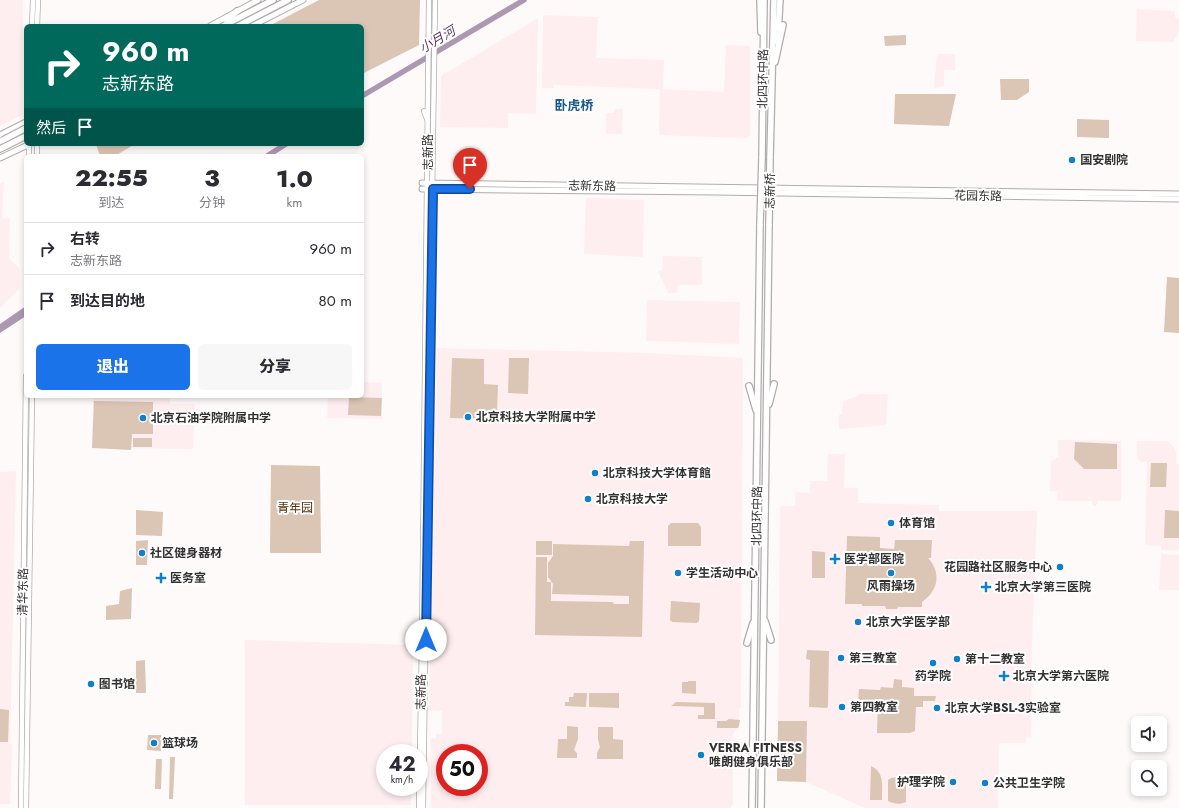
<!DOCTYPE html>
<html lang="zh">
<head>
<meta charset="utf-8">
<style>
  :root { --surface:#fff; --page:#f7f7f7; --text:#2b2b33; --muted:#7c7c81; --line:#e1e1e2; --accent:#1a73e8 }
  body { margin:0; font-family:Jost,"Noto Sans SC",sans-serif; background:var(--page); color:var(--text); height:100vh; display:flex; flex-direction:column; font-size:15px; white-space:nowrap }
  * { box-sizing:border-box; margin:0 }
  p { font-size:13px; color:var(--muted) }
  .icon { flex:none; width:22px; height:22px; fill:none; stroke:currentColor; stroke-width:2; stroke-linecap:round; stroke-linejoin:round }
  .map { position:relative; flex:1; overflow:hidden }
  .panel { position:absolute; left:24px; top:154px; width:340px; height:244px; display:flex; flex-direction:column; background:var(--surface); border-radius:6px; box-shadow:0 2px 6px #0003 }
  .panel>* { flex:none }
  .top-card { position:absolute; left:24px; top:24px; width:340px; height:122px; border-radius:6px; box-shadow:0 2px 6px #0003; background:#00695c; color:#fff; overflow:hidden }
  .tools { position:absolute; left:1131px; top:716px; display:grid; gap:8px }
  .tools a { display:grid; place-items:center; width:36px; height:36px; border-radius:6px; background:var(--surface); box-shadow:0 2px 6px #0003; font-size:20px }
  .speed { position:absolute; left:376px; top:744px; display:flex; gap:8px; font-size:20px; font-weight:700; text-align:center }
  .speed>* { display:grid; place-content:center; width:52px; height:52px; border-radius:50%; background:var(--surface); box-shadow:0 2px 6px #0003; line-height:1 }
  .speed small { font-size:10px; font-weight:400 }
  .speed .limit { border:6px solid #d22; background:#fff; color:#111 }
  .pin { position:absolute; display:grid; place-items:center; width:34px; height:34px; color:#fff; margin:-41px -17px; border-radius:50% 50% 50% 0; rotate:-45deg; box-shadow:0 0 4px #0007 }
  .pin .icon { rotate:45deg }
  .me { position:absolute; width:44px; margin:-22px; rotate:0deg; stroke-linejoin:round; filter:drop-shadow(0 0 3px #0008) }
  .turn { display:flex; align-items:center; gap:14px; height:84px; padding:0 12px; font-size:18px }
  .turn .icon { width:52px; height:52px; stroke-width:2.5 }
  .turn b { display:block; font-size:28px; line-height:34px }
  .then { display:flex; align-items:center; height:38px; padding:0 12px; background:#0003; gap:8px; font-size:15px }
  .eta { display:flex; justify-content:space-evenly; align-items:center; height:68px; text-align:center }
  .eta b { font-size:24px; font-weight:800; line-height:28px }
  .button { display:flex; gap:8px; margin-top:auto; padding:8px 12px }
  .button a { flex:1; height:46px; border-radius:6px; background:var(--accent); color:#fff; font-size:16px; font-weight:800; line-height:46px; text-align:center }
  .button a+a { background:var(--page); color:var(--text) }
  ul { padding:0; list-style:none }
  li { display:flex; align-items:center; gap:12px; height:52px; padding:0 12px; border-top:1px solid var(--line) }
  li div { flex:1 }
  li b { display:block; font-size:15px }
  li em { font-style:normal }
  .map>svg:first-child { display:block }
</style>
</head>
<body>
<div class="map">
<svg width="1179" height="808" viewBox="0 0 1179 808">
  <rect width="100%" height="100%" fill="#fefafa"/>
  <g fill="#feeef0" fill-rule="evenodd">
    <path d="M0 0H23L22 115 0 126Z"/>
    <path d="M1137 9 1175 11V17L1179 19V31L1173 42 1136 41Z"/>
    <path d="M543 15 598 17 596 58 664 60 663 89 724 92 726 45 750 46V135L746 138 659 135 660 89 554 85V88H542Z"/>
    <path d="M538 18 536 114 508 113V128L440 127 441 76Z"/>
    <path d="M937 54H955V70H944V86L934 88Z"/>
    <path d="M615 109H623L622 134H606V113H614Z"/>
    <path d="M4 182 2 218 10 219 9 258 19 268 20 288 0 308V184Z"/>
    <path d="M586 198 644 200 643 257 584 254Z"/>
    <path d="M663 256 702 257V285H678L677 293H668L658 271 662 270Z"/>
    <path d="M647 300 740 302 739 344 646 341Z"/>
    <path d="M437 348 649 353 743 358 741 708H739V726L733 734V804L730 808H431V738H436V734H442V711L429 710ZM445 753H479V787H445Z"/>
    <path d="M362 382 382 383V419L327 418 328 396H362Z"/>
    <path d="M858 394H888L886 425 839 429V415L842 414 843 401 857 396Z"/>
    <path d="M93 398H170V404H195L193 449 92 448Z"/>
    <path d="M1058 440 1121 441V501H1098L1096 506H1093L1092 501H1058V491H1050L1051 461 1058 457Z"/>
    <path d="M1137 441H1167L1174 447 1176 452V462L1179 465V551L1161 550V546L1145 545 1147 462H1141L1137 458Z"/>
    <path d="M828 454H845L844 488H858V503L939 505V511H1037L1032 645 1031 738H1026V743H999L998 808H865L806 782 807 722 778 721 780 506H795V492L810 493V481H827Z"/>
    <path d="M16 471 10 744H12L10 804H0V472Z"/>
    <path d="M1161 554 1179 555V590H1159Z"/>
    <path d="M245 640 413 645 412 753H385V787H411V805H245Z"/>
  </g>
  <g fill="#dbc5b5">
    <path d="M319 0H420L419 45 362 74V26H269Z"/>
    <path d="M906 35V45L885 46 884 36Z"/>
    <path d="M1000 79H1029V92L1017 100H1001Z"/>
    <path d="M895 94H956L949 126 894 124Z"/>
    <path d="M1077 119 1109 120V138L1077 137Z"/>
    <path d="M96 144H135L115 156H100Z"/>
    <path d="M1167 277 1179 278V333L1164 332Z"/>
    <path d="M452 358 484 359V384L498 385 497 412 493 415V419L450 418Z"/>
    <path d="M509 358H529L528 394 508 393Z"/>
    <path d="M349 397 382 398 381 416 348 415Z"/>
    <path d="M94 401 153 402V434H132L131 450 92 448Z"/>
    <rect x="133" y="438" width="19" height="9"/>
    <path d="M1075 442 1117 444V469H1084L1074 459Z"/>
    <path d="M1151 463H1167L1166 487H1150Z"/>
    <path d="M271 465 320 466 321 553H270Z"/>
    <path d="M136 510 163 512 162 536 136 535Z"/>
    <path d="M1165 510 1179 511V538H1164Z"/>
    <path d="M671 523H698L701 527V546H668V526Z"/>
    <path d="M847 536 880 537V548L894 549 895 540H932L931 558H928C942 573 938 591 922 602V607H898L897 609H886L885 606H862V604H845Z"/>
    <path d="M148 540 147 565H136V541Z"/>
    <rect x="536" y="541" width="16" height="14"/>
    <path d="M630 541H644L642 637 535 635 536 557H547V582H551V601L613 602 614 604H629V596L552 594 553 584 548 577V563L553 556V544L629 546Z"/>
    <path d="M812 551 825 552V578H812Z"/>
    <path d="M132 588 131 619 106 620V606L119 604 120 591Z"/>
    <path d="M671 601 700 603 699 621 697 623 672 622 670 620Z"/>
    <path d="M807 650 829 651 828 706 827 708 809 707 810 660 806 659Z"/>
    <path d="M145 660 146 693H136V661Z"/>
    <path d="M894 679 902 680V687L914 688V696H936L935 701H923V707H916L915 731 910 733H877L878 702H858L859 689 880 690 881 687 893 688Z"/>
    <path d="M688 681H696V694L682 693V682H688Z"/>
    <path d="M574 693H587L586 707 565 706V702H569V697H573Z"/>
    <path d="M589 693H619V708L589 707Z"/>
    <path d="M676 702 715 703V719H698V715H704V707L671 706Z"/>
    <path d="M0 709 9 710 8 742H0Z"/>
    <path d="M729 719 740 720 739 726 738 728H717V721H726Z"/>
    <path d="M778 721H807L806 782 777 781Z"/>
    <path d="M567 726 578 727V739L574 750 577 753V758H557L558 739H567Z"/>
    <path d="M598 727H613V739L623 740V759H597V753L600 747 598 740Z"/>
    <path d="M148 735H161V751L147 750Z"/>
    <path d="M170 757H175L173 799H169Z"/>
    <path d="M156 759H162L161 789H155Z"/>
    <path d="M871 766C885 772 882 787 882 800H870Z"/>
    <path d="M897 777 904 778 906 781V802C899 805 895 804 888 801V780L891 778Z"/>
  </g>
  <path fill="#ad98b1" d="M26 306V316L0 333V324Z"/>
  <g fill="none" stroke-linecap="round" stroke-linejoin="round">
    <g stroke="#ad98b1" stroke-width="5.5">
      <path d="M362 96 524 0"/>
      <path d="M267 156 286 144"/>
    </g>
    <g stroke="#b1acac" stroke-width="6">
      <g id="secondary">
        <path d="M32 26 33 0"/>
        <path d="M37 26 38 0"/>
        <path d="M424 111 427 119"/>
        <path d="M29 156V144"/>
        <path d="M37 156V144"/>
        <path d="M21 808 26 376"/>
        <path d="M26 808 32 396"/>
        <path d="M419 808 422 640 429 0"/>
        <path d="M423 808 435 0"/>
      </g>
    </g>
    <g stroke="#b1acac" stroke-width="7">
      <g id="primary">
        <path d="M210 26 258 0"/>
        <path d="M252 26 303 0"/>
        <path d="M0 135 26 122"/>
        <path d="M0 158 30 144"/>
        <path d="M422 183 1179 194"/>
        <path d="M422 189 716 192 1179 199"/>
      </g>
    </g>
    <g stroke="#b1acac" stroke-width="8">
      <g id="highway">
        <path d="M760 0 761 32"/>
        <path d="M227 21 237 11"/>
        <path d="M223 26 273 0"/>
        <path d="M238 26 288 0"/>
        <path d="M776 41 778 32 780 0"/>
        <path d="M775 62 783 25"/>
        <path d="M0 149 6 146"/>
        <path d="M762 158 764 0"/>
        <path d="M770 158 774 0"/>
        <path d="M749 386 756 410"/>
        <path d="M769 404 774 384"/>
        <path d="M765 621 771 640"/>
        <path d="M747 643 753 623"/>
        <path d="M752 808 760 224"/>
        <path d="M761 808 769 224"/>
      </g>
    </g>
    <use href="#secondary" stroke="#fff" stroke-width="4.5"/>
    <use href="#primary" stroke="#fff" stroke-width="5"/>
    <use href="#highway" stroke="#fff" stroke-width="5.5"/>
    <g stroke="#b1acac" stroke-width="8" stroke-linecap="butt">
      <g id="highway-bridge">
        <path d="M3 140 26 128"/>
        <path d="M6 146 26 136"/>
        <path d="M760 224 762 158"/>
        <path d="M769 224 770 158"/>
      </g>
    </g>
    <use href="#highway-bridge" stroke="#fff" stroke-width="5.5"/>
  </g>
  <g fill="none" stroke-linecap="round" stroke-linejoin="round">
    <g stroke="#114b97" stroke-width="10">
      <path id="route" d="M426 640 433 189H470"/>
    </g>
    <use href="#route" stroke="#1a73e8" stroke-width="7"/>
  </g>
  <g fill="#1180ca" stroke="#fff" stroke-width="1.5">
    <circle cx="1072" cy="160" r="4"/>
    <circle cx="468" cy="417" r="4"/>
    <circle cx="143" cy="418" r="4"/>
    <circle cx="595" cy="473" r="4"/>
    <circle cx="588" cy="499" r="4"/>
    <circle cx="891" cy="523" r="4"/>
    <circle cx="142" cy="553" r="4"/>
    <path d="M833 553h4v4h4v4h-4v4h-4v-4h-4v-4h4z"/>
    <circle cx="1060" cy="567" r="4"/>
    <circle cx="678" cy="573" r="4"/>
    <circle cx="891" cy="573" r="4"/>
    <path d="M159 572h4v4h4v4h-4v4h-4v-4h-4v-4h4z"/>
    <path d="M984 581h4v4h4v4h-4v4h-4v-4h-4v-4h4z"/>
    <circle cx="858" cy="622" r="4"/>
    <circle cx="841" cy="658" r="4"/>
    <circle cx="957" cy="659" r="4"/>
    <circle cx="933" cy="663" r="4"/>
    <path d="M1002 670h4v4h4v4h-4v4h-4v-4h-4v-4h4z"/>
    <circle cx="91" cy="684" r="4"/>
    <circle cx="842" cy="707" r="4"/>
    <circle cx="937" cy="708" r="4"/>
    <circle cx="154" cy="743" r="4"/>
    <circle cx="701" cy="755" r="4"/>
    <circle cx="953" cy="782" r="4"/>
    <circle cx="985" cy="783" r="4"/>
  </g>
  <g text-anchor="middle" stroke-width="4" stroke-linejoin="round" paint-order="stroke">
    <g font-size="12" fill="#333131" stroke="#fff">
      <text transform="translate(763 79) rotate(-89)" y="4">北四环中路</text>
      <text transform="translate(428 152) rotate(-90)" y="4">志新路</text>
      <text transform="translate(592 186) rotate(1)" y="4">志新东路</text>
      <text transform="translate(770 191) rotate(-89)" y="4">志新桥</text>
      <text transform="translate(978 196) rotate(1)" y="4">花园东路</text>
      <text transform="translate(757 516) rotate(-89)" y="4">北四环中路</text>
      <text transform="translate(23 592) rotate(-89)" y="4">清华东路</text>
      <text transform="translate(421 692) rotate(-89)" y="4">志新路</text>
    </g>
    <g font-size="12" font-weight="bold" fill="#333131" stroke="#fff" text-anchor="start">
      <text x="1080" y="164">国安剧院</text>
      <text x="476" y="421">北京科技大学附属中学</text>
      <text x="151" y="422">北京石油学院附属中学</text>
      <text x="603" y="477">北京科技大学体育館</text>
      <text x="596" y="503">北京科技大学</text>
      <text x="899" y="527">体育馆</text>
      <text x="150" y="557">社区健身器材</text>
      <text x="844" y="563">医学部医院</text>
      <text x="1052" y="571" text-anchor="end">花园路社区服务中心</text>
      <text x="686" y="577">学生活动中心</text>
      <text x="170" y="582">医务室</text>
      <text x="891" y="590" text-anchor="middle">风雨操场</text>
      <text x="995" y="591">北京大学第三医院</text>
      <text x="866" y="626">北京大学医学部</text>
      <text x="849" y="662">第三教室</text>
      <text x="965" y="663">第十二教室</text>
      <text x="933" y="680" text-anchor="middle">药学院</text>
      <text x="1013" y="680">北京大学第六医院</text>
      <text x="99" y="688">图书馆</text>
      <text x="850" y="711">第四教室</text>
      <text x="945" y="712">北京大学BSL-3实验室</text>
      <text x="162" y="747">篮球场</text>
      <text x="709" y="752">VERRA FITNESS<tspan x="709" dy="14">唯朗健身俱乐部</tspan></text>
      <text x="945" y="786" text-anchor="end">护理学院</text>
      <text x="993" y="787">公共卫生学院</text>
    </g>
    <g font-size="12" fill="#59320e" stroke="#fff">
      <text x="295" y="512">青年园</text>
    </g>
    <g font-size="13" font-style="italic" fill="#5c3c63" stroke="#fff">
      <text transform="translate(437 39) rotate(-31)" y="5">小月河</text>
    </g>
    <g font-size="13" font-weight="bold" fill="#1a5989" stroke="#fff">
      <text x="574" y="110">卧虎桥</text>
    </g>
  </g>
</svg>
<div class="tools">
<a><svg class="icon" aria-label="sound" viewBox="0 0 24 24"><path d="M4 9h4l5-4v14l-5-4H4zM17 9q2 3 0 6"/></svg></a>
<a><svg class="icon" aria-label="search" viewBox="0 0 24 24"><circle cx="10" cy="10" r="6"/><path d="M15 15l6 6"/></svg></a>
</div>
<div class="speed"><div>42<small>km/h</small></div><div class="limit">50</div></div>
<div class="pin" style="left:470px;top:189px;background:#d93025"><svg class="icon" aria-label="arrive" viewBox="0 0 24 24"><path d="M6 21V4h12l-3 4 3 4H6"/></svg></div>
<svg class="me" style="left:426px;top:640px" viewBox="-20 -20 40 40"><circle r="19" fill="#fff"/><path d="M0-13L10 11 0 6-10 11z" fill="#1a73e8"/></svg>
<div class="top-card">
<div class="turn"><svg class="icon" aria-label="right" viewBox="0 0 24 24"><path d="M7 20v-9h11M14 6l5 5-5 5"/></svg><div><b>960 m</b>志新东路</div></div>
<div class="then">然后<svg class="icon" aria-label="arrive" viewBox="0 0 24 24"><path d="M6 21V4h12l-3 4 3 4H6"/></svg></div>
</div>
<section class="panel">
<div class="eta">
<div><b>22:55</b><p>到达</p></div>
<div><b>3</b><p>分钟</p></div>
<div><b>1.0</b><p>km</p></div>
</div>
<ul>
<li><svg class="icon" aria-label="right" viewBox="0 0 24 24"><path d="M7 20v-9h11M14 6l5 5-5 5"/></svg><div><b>右转</b><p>志新东路</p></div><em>960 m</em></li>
<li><svg class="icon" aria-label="arrive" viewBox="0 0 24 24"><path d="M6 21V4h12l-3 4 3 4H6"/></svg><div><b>到达目的地</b></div><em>80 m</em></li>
</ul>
<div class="button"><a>退出</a><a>分享</a></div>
</section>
</div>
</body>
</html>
